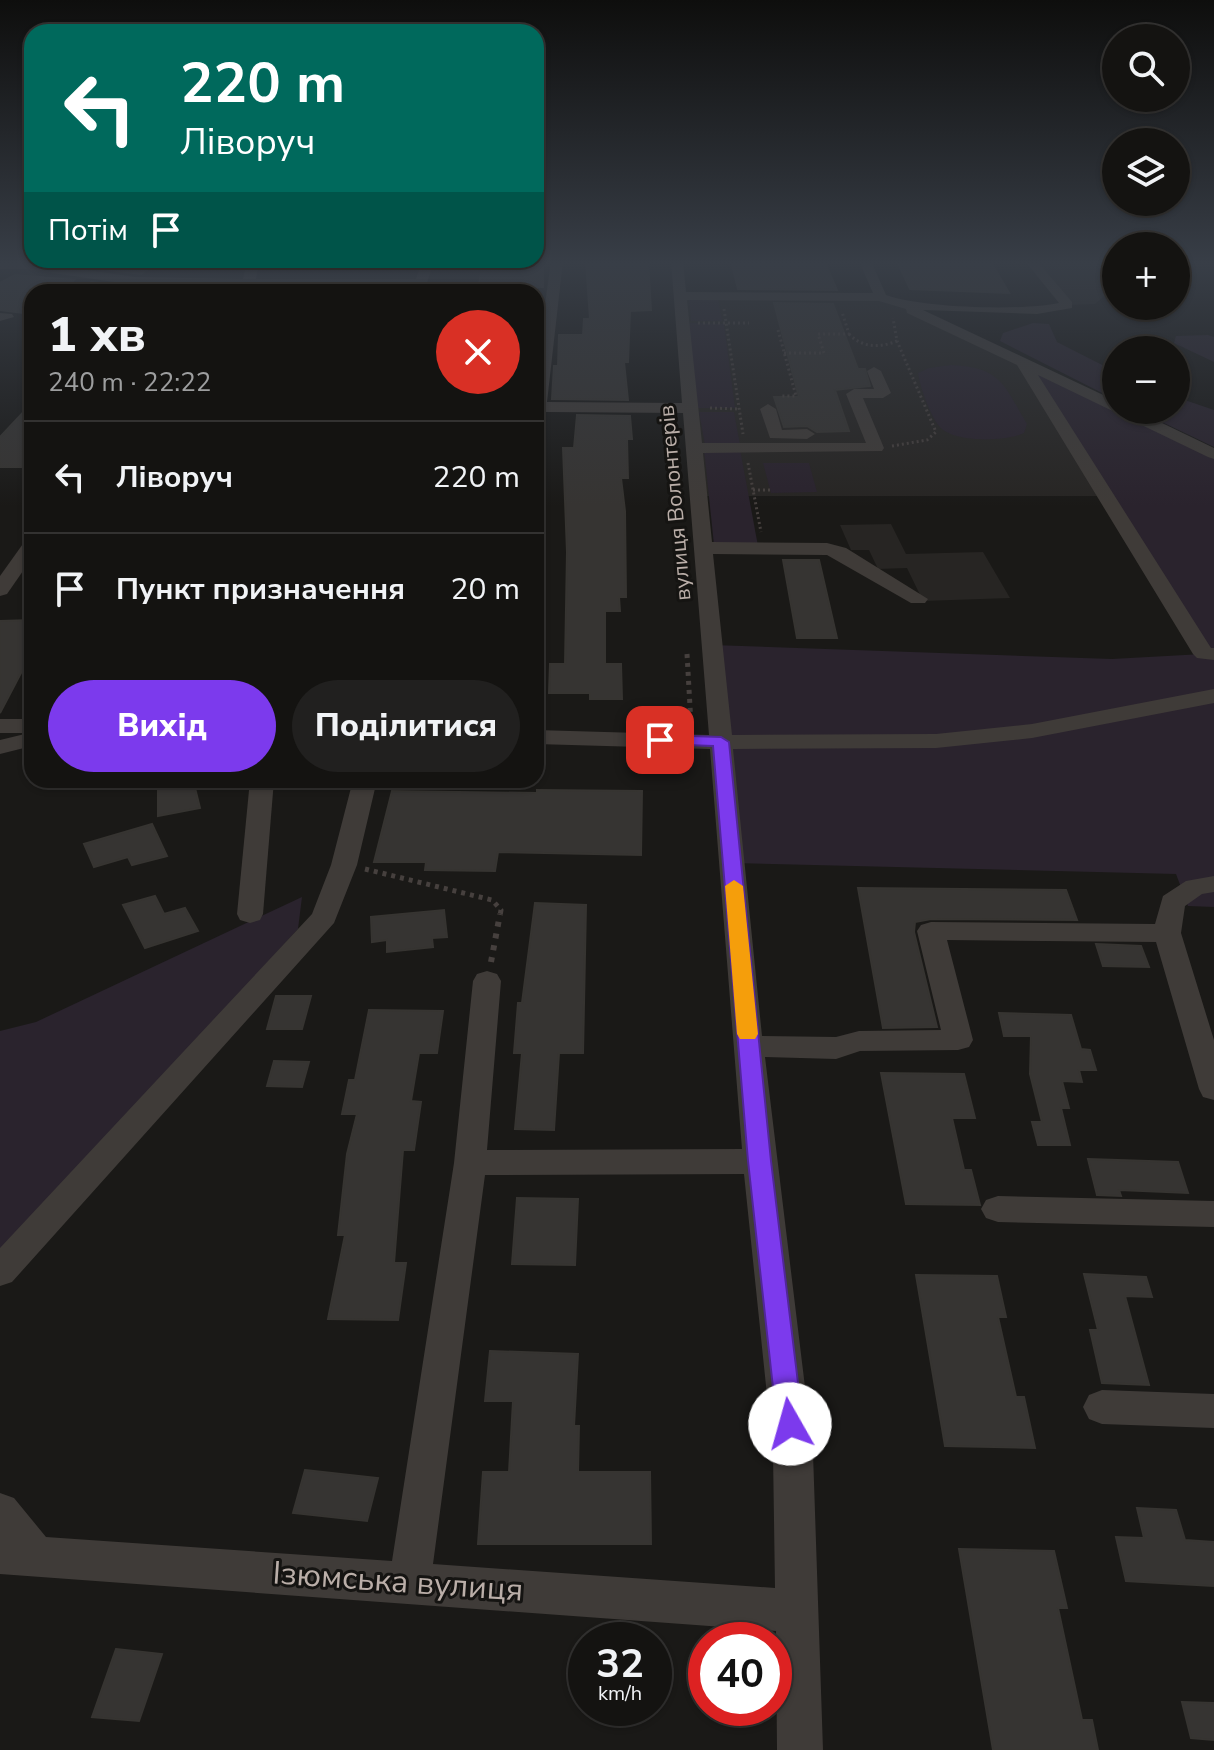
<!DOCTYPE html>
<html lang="uk">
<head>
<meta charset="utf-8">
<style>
  :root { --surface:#141311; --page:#21201f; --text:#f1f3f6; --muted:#9d9e9f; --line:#333231; --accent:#7c3aed }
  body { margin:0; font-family:"Nunito Sans",sans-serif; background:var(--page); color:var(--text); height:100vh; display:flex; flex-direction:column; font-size:30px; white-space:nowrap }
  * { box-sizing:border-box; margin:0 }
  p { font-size:26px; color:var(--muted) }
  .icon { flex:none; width:44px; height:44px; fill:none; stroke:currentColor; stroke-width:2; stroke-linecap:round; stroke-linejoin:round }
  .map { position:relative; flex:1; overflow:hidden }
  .panel { position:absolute; left:24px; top:284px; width:520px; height:504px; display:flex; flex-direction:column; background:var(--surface); border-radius:24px; box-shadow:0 2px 6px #0004,0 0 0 2px var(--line) }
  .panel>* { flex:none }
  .guide { position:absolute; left:24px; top:24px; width:520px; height:244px; border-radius:24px; box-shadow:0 2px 6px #0004,0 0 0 2px var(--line); background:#00695c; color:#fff; overflow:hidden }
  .tools { position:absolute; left:1102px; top:24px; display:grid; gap:16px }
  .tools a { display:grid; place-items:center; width:88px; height:88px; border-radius:50%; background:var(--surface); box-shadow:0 2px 6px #0004,0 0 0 2px var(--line); font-size:40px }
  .speed { position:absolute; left:568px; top:1622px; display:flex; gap:16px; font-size:40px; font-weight:700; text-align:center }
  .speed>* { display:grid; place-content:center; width:104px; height:104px; border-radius:50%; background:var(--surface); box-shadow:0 2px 6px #0004,0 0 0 2px var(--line); line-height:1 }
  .speed small { font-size:20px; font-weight:400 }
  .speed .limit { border:12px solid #d22; background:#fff; color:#111 }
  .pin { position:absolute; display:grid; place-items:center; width:68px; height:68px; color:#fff; margin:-34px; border-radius:16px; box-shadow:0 4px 12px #0006 }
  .me { position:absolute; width:88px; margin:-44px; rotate:353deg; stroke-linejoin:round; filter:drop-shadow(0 0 6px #0008) }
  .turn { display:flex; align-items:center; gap:28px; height:168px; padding:0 24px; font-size:36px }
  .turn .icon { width:104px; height:104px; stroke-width:2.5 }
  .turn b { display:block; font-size:56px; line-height:68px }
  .then { display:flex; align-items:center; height:76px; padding:0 24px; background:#0003; gap:16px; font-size:30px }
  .round { display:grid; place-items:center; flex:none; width:84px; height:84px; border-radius:42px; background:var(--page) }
  .overview { display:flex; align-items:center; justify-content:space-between; height:136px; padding:0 24px }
  h1 { font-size:48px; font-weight:800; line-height:60px }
  .primary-button { display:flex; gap:16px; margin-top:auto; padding:16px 24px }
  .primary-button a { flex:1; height:92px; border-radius:48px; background:var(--accent); color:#fff; font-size:32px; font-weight:800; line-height:92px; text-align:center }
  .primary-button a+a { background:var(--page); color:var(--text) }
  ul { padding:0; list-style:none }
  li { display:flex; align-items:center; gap:24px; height:112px; padding:0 24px; border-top:2px solid var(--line) }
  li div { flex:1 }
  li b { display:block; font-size:30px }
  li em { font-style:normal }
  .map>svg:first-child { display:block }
</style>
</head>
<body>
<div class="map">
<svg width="1214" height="1750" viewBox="0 0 1214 1750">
  <rect width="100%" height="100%" fill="#1a1917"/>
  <g fill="#272523">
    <path d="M1029 261H1116V285L1095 304 1067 305Z"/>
    <path d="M679 296 881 297 1022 362 1106 496H698Z"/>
    <path d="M891 524 906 554 983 552 1010 598 923 601 907 568 878 569 869 550H851L840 525Z"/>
  </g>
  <g fill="#2a232d">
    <path d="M689 297H718L722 321H691Z"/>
    <path d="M688 323 724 324 735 408H698Z"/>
    <path d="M1033 323 1049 324 1057 342 1116 372V400L1000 341 1003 333Z"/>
    <path d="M1208 335 1214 337V362L1174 343 1176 336Z"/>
    <path d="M1022 362 1116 410 1214 454V907L1188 906 1176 874 732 863 712 645 1112 659 1203 654Z"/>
    <path d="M951 365C1001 367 1004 385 1027 424L1024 433C1006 442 952 443 939 426 930 415 920 387 918 373L929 368Z"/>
    <path d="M1176 397 1214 410V447L1137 410H1176Z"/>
    <path d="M699 412H734L740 445H705Z"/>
    <path d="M704 449H740L758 546 714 545Z"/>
    <path d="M763 463H809L817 492 771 493Z"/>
    <path d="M302 897 298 929 0 1256V1031L36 1022Z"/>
  </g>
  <g fill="#363432" stroke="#363431" stroke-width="2">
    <path d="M120 261H158L141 274 110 270Z"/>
    <path d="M492 261H543V287H537V292H478L482 267H491Z"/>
    <path d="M586 261H648L651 310 630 311 628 362H624L628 400 552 399 554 366H558L559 335H583L584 319H590Z"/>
    <path d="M731 261H819L821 265H826L837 290 738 289Z"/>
    <path d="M897 261 991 262 1009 293 910 289Z"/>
    <path d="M15 275 74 280 60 292H32V314L0 310V283Z"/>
    <path d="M91 282 124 286 117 292H81Z"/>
    <path d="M774 303 833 304 858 369H865L870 386 835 390 849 431 817 432 807 426 784 427 774 397H799Z"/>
    <path d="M32 403V467H0V437Z"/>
    <path d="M577 415 630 416 632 439H627L628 478H621L625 511 626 597H619L620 611H605V664H621L622 699H590V693H549L550 664H565L567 552 563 448H574Z"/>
    <path d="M783 560H819L837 638H797Z"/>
    <path d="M32 620V652L0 713V621Z"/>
    <path d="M158 780H193L200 808 158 816Z"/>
    <path d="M537 790 642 791 641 855 498 852 495 871 425 870 426 862H374L392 791 537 793Z"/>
    <path d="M152 824 167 856 132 865 128 857 94 867 84 844Z"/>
    <path d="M858 888 1066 890 1077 920 931 919 915 922 914 932 937 1027 883 1028Z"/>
    <path d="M155 896 164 914 185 908 198 931 145 948 123 905Z"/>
    <path d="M535 903 586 905 583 1053H559L554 1130 515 1129 522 1053H514L518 1003H522Z"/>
    <path d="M444 910 447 937 432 938 433 947 387 952V940L372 942 371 917Z"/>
    <path d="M1096 944 1141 946 1149 967 1103 966Z"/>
    <path d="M276 996H311L302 1029H267Z"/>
    <path d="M369 1010 443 1011 437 1053H419L411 1101 421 1102 414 1150H403L394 1263H406L398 1320 328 1319 345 1235H338L347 1154 357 1114H342L349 1080H355Z"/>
    <path d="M999 1013 1071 1015 1081 1049 1090 1050 1096 1070H1079L1082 1082 1062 1081 1069 1108H1061L1070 1145H1038L1032 1122H1042L1030 1074 1031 1036H1004Z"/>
    <path d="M274 1061 309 1062 302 1087 267 1086Z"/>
    <path d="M881 1073 964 1074 975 1118H952L964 1170H971L980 1205 906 1204Z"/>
    <path d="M1088 1159 1178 1162 1188 1193 1119 1190 1121 1196 1097 1195Z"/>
    <path d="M517 1198 578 1199 575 1265 512 1264Z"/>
    <path d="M1084 1274 1146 1277 1152 1297 1125 1296 1149 1385 1102 1383 1090 1330H1098Z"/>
    <path d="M916 1275 997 1276 1006 1317H998L1016 1397H1024L1035 1448 945 1446Z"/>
    <path d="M490 1351 578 1354 574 1426H579L578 1472H650L651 1544H478L483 1472H509L513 1401H485Z"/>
    <path d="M305 1470 378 1478 367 1521 293 1513Z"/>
    <path d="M1137 1508 1176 1510 1185 1540 1214 1542V1586L1126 1581 1116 1537 1144 1538Z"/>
    <path d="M959 1549 1054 1551 1067 1608H1058L1082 1720H1092L1098 1750H993Z"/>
    <path d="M116 1649 162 1654 139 1721 92 1717Z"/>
    <path d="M1182 1702 1214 1703V1740L1191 1738Z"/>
  </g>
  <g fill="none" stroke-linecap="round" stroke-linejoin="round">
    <g stroke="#46403e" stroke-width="3" stroke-dasharray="2 3" stroke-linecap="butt">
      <path d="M724 309 743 434"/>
      <path d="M698 323H749"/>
      <path d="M778 330 796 396H781"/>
      <path d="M849 334C862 348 880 348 897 341L893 318"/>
      <path d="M784 353H824L818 334H849L842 312"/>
      <path d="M710 408 740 409"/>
      <path d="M892 446 927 440 936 432 897 341"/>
      <path d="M748 463 761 532"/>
      <path d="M753 490H770"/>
    </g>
    <g stroke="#46403e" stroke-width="5" stroke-dasharray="4 5" stroke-linecap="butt">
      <path d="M687 654 691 724"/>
      <path d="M365 869 492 900 501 910 500 916"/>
    </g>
    <path stroke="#46403e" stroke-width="6" stroke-dasharray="5 7" stroke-linecap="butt" d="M491 962 500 914"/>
    <g fill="#3f3b38" fill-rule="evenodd">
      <path d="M0 261H25L135 277 243 279 247 261H259L256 279H416L422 261H434L424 292H412L413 287H250L246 292H233L237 287 135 285 25 269H0Z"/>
      <path d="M551 261H563L547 402 682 403 671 261H683L686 292 873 293 859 261H871L886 295C923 308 1020 311 1059 303L1025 261H1037L1072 302V308L1037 314 923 310 1116 401V410H1135L1214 448V459L1208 457 1038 375 1211 648H1214V660L1197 658 1193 654 1017 365 907 313 906 309 879 301 687 300 702 443H866L846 394 854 389H874L867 371 874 367 881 371 891 393 883 398H863L884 448 882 451 703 453 712 542 827 543 846 548 928 599 925 603H911L827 555 713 554 732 735 936 734 1032 724 1214 689V703L1032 738 936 748 733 749 762 1036 836 1037 859 1031 941 1030 917 931 921 925 931 922 1155 924 1163 896 1186 881 1214 876V892L1202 894 1185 906 1181 933 1214 1040V1100L1203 1097 1199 1089 1156 942 947 940 973 1040 969 1047 958 1050 860 1051 836 1059 765 1057 813 1453 823 1750H777L776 1631 0 1574V1493L14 1498 46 1537 392 1561 454 1163 473 981 477 974 487 971 497 974 501 981 487 1150 742 1149 710 749 536 744V730L709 735 683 413 546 412 544 426 536 431V369ZM744 1174 773 1453 775 1588 433 1564 485 1175Z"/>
      <path d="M0 313 12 314 14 317 0 321Z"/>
      <path d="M768 404 776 409 782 430 807 429 815 434 807 439 770 438 760 409Z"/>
      <path d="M32 539V558L7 594 0 596V576L25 541Z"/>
      <path d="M0 719H32V746L0 754V740L29 733H0Z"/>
      <path d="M250 780H274L263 914 260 920 250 923 240 920 237 914Z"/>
      <path d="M353 780H377L357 865 334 923 12 1282 0 1286V1248L312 914 331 865Z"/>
      <path d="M998 1196 1214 1201V1227L998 1222 986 1218 981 1209 986 1200Z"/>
      <path d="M1102 1390 1214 1394V1428L1102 1424 1089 1419 1083 1407 1089 1395Z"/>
    </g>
  </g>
  <linearGradient id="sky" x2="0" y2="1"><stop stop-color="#0e0e0d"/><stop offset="0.52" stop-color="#383e47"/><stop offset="1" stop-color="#383e47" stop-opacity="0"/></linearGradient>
  <rect width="1214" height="506" fill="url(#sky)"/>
  <path fill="#7c3aed" stroke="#51269a" stroke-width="2" d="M660 735 721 737 729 742 771 1161 803 1424 800 1433 790 1436 780 1433 777 1424 748 1161 713 746 655 744 652 740Z"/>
  <path fill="#f59e0b" d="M734 880 743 886 758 1034 755 1039H740L737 1034 725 886Z"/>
  <g text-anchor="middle" stroke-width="6" stroke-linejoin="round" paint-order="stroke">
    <g font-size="22" fill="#baaea8" stroke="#151412">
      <text transform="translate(674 503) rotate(-95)" y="8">вулиця Волонтерів</text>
    </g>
    <g font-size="32" fill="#baaea8" stroke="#151412">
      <text transform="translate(398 1581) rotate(4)" y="11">Ізюмська вулиця</text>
    </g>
  </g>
</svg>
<div class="tools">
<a><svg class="icon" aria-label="search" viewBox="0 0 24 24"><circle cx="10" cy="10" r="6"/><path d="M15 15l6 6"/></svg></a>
<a><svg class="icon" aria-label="layers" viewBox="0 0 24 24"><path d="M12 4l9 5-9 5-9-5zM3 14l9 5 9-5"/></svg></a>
<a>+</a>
<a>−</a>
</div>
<div class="speed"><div>32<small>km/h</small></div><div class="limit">40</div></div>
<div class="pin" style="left:660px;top:740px;background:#d93025"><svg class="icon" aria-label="arrive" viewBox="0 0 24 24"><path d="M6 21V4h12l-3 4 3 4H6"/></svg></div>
<svg class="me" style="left:790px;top:1424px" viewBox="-20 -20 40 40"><circle r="19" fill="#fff"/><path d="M0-13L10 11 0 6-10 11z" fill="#7c3aed"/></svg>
<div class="guide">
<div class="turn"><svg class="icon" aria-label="left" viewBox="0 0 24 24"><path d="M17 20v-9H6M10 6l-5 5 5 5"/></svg><div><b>220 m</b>Ліворуч</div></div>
<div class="then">Потім<svg class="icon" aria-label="arrive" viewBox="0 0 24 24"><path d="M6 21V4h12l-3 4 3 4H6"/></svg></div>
</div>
<section class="panel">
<div class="overview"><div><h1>1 хв</h1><p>240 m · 22:22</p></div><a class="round" style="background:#d93025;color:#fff"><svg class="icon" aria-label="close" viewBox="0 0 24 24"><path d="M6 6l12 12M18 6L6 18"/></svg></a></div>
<ul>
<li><svg class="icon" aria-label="left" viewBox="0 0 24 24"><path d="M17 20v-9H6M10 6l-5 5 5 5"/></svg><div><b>Ліворуч</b></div><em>220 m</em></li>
<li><svg class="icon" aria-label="arrive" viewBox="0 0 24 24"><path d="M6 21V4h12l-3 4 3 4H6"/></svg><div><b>Пункт призначення</b></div><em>20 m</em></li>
</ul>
<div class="primary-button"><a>Вихід</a><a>Поділитися</a></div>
</section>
</div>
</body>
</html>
